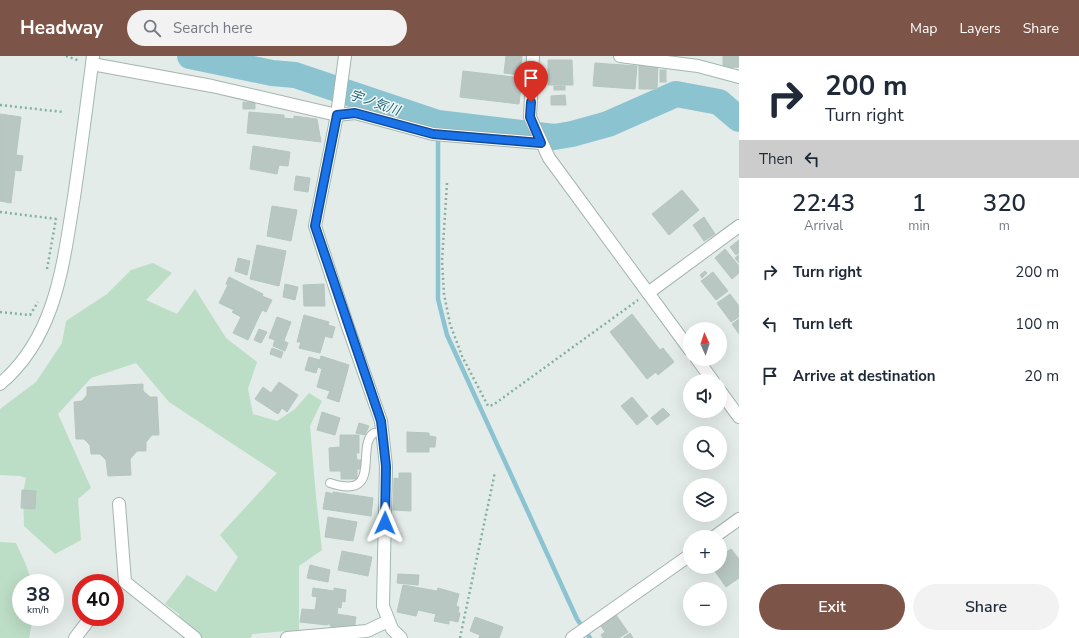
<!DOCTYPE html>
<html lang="en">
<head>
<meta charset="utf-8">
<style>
  :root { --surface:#fff; --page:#f2f2f3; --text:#1f2937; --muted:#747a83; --accent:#7d5448 }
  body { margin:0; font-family:"Nunito Sans","Noto Sans JP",sans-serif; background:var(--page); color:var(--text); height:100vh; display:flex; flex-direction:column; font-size:15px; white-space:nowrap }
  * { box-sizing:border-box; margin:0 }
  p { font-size:13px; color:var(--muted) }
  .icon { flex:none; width:22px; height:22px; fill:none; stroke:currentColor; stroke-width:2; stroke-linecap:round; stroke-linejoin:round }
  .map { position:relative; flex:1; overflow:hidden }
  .drawer { display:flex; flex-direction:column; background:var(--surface); width:340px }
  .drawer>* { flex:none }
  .top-card { background:#fff; color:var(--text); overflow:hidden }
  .needle { width:26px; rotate:357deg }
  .tools { position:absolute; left:683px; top:266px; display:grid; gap:8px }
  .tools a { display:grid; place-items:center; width:44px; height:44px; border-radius:50%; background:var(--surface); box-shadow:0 4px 16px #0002; font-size:20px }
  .speed { position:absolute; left:12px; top:518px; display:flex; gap:8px; font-size:20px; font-weight:700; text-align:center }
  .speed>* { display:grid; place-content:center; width:52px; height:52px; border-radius:50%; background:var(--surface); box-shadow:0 4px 16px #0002; line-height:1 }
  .speed small { font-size:10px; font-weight:400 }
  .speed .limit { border:6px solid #d22; background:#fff; color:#111 }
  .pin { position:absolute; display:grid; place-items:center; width:34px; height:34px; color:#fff; margin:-41px -17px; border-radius:50% 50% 50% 0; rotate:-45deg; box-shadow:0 0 4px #0007 }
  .pin .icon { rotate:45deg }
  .me { position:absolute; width:44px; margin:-22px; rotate:1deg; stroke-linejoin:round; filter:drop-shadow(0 0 3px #0008) }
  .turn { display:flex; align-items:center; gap:14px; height:84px; padding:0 20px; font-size:18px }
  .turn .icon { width:52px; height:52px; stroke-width:2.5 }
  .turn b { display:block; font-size:28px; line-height:34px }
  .then { display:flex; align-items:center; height:38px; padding:0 20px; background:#0003; gap:8px; font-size:15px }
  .eta { display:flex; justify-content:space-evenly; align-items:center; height:68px; text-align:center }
  .eta b { font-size:24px; font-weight:600; line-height:28px }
  .cta { display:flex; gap:8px; margin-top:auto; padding:8px 20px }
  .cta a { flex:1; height:46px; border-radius:24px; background:var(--accent); color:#fff; font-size:16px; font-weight:600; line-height:46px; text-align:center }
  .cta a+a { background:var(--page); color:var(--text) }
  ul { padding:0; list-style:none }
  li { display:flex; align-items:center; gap:12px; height:52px; padding:0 20px }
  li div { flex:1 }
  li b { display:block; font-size:15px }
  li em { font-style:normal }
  header { display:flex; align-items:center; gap:24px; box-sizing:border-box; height:56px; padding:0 20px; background:var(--accent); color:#fff }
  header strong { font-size:19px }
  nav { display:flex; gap:22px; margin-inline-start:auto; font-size:14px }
  .search { width:280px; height:36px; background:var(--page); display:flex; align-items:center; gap:10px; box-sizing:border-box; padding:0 14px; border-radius:22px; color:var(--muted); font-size:15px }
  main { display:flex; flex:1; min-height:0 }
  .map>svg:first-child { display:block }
</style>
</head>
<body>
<header>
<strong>Headway</strong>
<div class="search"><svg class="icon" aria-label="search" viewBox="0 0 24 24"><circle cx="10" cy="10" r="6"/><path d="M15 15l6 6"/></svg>Search here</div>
<nav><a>Map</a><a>Layers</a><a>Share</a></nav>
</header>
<main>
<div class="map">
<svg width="739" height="582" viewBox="0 0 739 582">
  <rect width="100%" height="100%" fill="#e3ece8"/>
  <g fill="#bcddc6">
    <path d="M153 207 172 217 146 244 177 258 195 233 226 282 257 306 248 333 253 358 277 365 295 353 309 337 322 345 310 370 316 441 322 494 299 510V574L252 578 251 582H182L179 558 165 548 187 519 216 536 238 501 220 479 277 417 169 346 136 307 91 322 58 358 91 432 78 443 81 484 55 498 24 470 23 437 26 422 20 420 0 419V353L36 326 62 287 66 265 107 238 131 214Z"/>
    <path d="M0 486 16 487 26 509 32 527H21V561H33L29 582H0Z"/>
  </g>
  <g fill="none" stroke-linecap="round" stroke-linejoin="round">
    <path stroke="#8bc3d1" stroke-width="4.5" d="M438 67V243L447 279 577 563 590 582"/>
    <path stroke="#8bc3d1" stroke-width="26" d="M190 0 272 17 295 19 438 67 554 81 572 78 608 68 676 38 719 46 739 63"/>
  </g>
  <g fill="#b8c7c2" stroke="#b5c6c0">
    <path d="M506 0H522L520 19 504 17Z"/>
    <path d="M723 0H739V11L723 12Z"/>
    <path d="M548 4H572L573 29H548Z"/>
    <path d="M595 7 637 10 635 33 593 30Z"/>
    <path d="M639 8H658L657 33H639Z"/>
    <rect x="660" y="14" width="6" height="12"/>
    <path d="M463 15 522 22 519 48 460 41Z"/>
    <rect x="554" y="30" width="11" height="4"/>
    <path d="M565 39 566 49H551V40Z"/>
    <path d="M243 46 255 47V53H243Z"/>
    <path d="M249 56 284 59V62L294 63V60L317 63 321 86 247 77Z"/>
    <path d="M0 58 21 61 16 99 23 100 21 115 15 114 11 147 0 145Z"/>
    <path d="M253 90 290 96 288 110 279 109 277 118 250 113Z"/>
    <path d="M296 120 310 122 308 136 294 134Z"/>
    <path d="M682 134 699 154 669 179 652 158Z"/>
    <path d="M272 150 297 154 291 185 267 180Z"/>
    <path d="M704 161 715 178 704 185 693 169Z"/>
    <path d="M739 184V197L736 199 730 191Z"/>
    <path d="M257 189 286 195 279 230 250 223Z"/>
    <path d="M725 193 739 210V217L732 223 715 202Z"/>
    <path d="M739 199V207L735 202Z"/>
    <path d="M238 202 250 205 247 219 235 215Z"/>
    <path d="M705 215 707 217 702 222 700 219Z"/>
    <path d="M713 216 728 235 716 244 701 225Z"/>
    <path d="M229 221 263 238 262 240 272 244 266 256 262 254 248 284 233 277 241 261 232 256 234 254 219 247 228 229 226 228Z"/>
    <path d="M285 228 298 231 295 244 283 241Z"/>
    <path d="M324 228 325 250H304L303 229Z"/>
    <path d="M730 238 739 250V261L731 266 717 247Z"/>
    <path d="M632 258 660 294 663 292 674 306 658 319 656 316 647 323 610 276Z"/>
    <path d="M304 259 329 266 328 269 335 271 332 282 325 280 320 297 299 292 301 286H297Z"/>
    <path d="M277 261 291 266 283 287 269 282Z"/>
    <path d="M739 263V278L732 268Z"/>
    <path d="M259 273 267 276 261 287 254 284Z"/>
    <path d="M275 284 283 287 284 285 288 287 285 295 273 290Z"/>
    <path d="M272 292 283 296 281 302 270 298Z"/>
    <path d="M321 300 349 309 339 346 327 342 330 335 317 331 322 313 318 311Z"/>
    <path d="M309 301 320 304 316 317 305 314Z"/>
    <path d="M279 326 298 339 287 356 282 352 278 358 255 343 263 331 271 337Z"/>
    <path d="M143 328V335L150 341H157L159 379H152L146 386V395H137L130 403 131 419 108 420 106 404 100 398H91L90 389 84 383H76L74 346 82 345 87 339V331Z"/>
    <path d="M632 341 648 360 637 369 621 350Z"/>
    <path d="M663 352 670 359 657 369 651 362Z"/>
    <path d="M322 356 340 362 335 379 317 374Z"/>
    <path d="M359 367 369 370 365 379 356 377Z"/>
    <path d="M407 376 429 377V380L436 381 435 391H429V396H407Z"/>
    <path d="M340 379H359V397H356L357 404H361V413H357V423H341V415H330L329 392 340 391Z"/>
    <path d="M399 417H411V455L393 454 394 422 399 423Z"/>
    <path d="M22 434 36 435 35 453 21 452Z"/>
    <path d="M326 436 333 438V436L373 442 371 460 323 453Z"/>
    <path d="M328 461 357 466 353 485 325 481Z"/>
    <path d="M720 489 724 495 720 498Z"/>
    <path d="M731 493 739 503V522L726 531 712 511H720V501Z"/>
    <path d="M342 495 372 501 368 520 338 514Z"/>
    <path d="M310 509 330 514 328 526 307 522Z"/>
    <path d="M398 518 419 519 418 529 397 527Z"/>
    <path d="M403 529 437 535 438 532 459 538 456 550 459 551 458 556 460 557 458 566 449 564V568L434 565 436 558 418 554 416 560 397 556Z"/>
    <path d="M313 532 334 535V532L346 534 345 546 342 545 341 552 338 551 337 558 356 561 354 574 330 570V568H328L327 569 300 566 302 553 315 554 317 541 312 540Z"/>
    <path d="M616 559 628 576 619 582H603L601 579 605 576 601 570Z"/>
    <path d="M475 561 503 571 499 582H479L480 579 470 575Z"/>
    <path d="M630 577 633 582H623Z"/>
  </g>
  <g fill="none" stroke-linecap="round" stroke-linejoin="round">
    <g stroke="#a6b4af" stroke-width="10">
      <path id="lane" d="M330 427C384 445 355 389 374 377"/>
    </g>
    <g stroke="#a6b4af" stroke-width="14">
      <g id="street">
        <path d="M533 0 530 61 549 102 690 294"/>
        <path d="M92 8 212 30 337 59 355 57 433 78 541 87"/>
        <path d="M648 237 739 170"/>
        <path d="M697 303 713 325"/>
        <path d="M720 335 739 361"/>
        <path d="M119 448 125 526 195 582"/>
        <path d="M714 481 739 463"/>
        <path d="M75 582 91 561"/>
        <path d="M287 582 367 575 388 565"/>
        <path d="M572 582 690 499"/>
      </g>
    </g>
    <g stroke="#a1b8b1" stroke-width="14">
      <g id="secondary">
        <path d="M345 0 337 59 315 170 347 268 381 365 386 410 383 550 392 573 401 582"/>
        <path d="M620 0 698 10 739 21"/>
        <path d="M0 328C56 281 63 209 74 141 81 94 87 47 93 0"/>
      </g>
    </g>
    <g stroke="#83b0a4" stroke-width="2.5" stroke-dasharray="2 3" stroke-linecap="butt">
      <path d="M66 0 80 5"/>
      <path d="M0 49 63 56"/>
      <path d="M447 127 442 205 444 238 450 268 462 300 488 350 493 349 638 244"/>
      <path d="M0 156 57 163"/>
      <path d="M47 213 56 163"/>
      <path d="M0 256 30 259 38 246"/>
      <path d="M460 582 495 416"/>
    </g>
    <use href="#lane" stroke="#fff" stroke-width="8"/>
    <use href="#street" stroke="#fff" stroke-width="12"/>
    <use href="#secondary" stroke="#fff" stroke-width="12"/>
  </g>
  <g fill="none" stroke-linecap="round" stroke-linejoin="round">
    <g stroke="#114b97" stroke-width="10">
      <path id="route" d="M385 467 386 410 381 365 315 170 337 59 355 57 433 78 541 87 530 61 531 46"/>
    </g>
    <use href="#route" stroke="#1a73e8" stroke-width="7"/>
  </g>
  <g text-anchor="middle" stroke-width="3" stroke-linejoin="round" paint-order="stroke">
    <g font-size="13" font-style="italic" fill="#1d6579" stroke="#f3f9f6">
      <text transform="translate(375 46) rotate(19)" y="5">宇ノ気川</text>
    </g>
  </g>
</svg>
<div class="tools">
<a><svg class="needle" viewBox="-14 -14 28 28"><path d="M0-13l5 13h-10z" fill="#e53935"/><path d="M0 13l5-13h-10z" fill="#747a83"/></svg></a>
<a><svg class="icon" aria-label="sound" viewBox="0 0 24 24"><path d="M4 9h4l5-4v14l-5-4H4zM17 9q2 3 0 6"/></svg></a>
<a><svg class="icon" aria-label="search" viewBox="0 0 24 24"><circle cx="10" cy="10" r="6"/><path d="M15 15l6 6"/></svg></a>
<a><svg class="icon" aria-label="layers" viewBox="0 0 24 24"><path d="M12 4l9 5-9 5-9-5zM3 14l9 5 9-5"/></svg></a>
<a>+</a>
<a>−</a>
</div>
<div class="speed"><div>38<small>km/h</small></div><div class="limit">40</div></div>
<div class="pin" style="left:531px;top:46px;background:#d93025"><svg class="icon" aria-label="arrive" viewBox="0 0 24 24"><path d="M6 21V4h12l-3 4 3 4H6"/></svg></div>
<svg class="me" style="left:385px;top:467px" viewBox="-20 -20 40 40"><path d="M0-17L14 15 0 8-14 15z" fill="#1a73e8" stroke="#fff" stroke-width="4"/></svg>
</div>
<section class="drawer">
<div class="top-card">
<div class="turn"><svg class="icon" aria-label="right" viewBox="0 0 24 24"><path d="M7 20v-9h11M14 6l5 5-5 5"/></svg><div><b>200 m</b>Turn right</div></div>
<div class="then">Then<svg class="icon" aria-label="left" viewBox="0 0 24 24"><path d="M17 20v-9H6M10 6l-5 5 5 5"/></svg></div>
</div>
<div class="eta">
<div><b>22:43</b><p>Arrival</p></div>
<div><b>1</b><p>min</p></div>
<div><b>320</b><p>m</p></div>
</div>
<ul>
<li><svg class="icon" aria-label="right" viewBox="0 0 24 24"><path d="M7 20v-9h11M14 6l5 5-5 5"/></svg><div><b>Turn right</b></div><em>200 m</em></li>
<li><svg class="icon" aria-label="left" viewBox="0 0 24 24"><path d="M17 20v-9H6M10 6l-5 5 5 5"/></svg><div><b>Turn left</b></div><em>100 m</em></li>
<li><svg class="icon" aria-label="arrive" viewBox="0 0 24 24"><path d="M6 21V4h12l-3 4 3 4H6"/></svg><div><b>Arrive at destination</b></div><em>20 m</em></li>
</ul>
<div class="cta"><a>Exit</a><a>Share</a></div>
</section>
</main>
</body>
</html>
